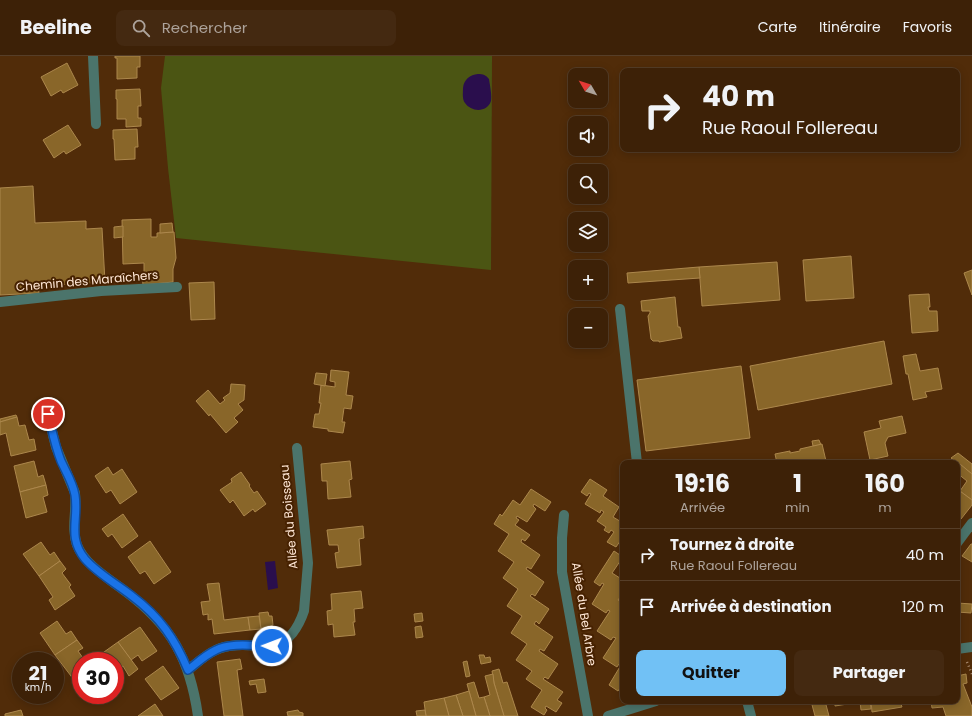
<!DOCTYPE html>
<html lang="fr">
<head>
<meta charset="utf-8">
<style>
  :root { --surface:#3d2107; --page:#442911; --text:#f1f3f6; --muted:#ada39b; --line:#563e28; --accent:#71c1f5 }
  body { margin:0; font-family:Poppins,sans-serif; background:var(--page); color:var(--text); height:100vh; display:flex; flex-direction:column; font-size:15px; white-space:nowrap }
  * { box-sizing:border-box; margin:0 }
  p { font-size:13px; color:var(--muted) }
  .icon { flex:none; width:22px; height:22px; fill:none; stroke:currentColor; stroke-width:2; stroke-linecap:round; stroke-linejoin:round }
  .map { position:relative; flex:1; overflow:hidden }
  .side { position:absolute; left:620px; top:404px; width:340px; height:244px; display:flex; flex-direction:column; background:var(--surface); border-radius:8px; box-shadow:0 2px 10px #0003,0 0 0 1px var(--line) }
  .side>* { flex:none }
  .banner { position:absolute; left:620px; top:12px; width:340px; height:84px; border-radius:8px; box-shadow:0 2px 10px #0003,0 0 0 1px var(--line); background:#3d2107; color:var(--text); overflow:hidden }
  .needle { width:26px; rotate:309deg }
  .buttons { position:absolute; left:568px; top:12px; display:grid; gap:8px }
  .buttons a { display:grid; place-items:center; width:40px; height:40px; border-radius:8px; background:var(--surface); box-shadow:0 2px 10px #0003,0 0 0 1px var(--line); font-size:20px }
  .speed { position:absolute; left:12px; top:596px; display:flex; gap:8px; font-size:20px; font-weight:700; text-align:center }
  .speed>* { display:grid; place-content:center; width:52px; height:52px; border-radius:50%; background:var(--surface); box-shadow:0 2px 10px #0003,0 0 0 1px var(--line); line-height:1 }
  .speed small { font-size:10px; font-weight:400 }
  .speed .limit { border:6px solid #d22; background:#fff; color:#111 }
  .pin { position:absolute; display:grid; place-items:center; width:34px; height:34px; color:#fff; margin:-17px; border:2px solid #fff; border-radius:50%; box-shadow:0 1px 4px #0007 }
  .me { position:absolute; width:44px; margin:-22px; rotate:271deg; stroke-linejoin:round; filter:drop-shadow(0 0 3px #0008) }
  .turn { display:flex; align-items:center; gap:14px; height:84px; padding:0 16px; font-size:18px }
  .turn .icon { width:52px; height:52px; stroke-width:2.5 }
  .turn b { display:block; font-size:28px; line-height:34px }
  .eta { display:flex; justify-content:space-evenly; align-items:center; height:68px; text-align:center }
  .eta b { font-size:24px; font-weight:700; line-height:28px }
  .action { display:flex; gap:8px; margin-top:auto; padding:8px 16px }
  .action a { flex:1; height:46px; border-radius:8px; background:var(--accent); color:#111; font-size:16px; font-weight:700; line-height:46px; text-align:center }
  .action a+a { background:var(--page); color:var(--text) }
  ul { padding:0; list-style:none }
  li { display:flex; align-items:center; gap:12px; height:52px; padding:0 16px; border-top:1px solid var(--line) }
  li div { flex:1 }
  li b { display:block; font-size:15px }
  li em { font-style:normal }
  header { display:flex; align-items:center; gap:24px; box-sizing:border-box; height:56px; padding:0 20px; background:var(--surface); border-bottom:1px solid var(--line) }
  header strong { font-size:19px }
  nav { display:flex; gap:22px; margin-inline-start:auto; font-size:14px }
  .search { width:280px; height:36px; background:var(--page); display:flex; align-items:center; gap:10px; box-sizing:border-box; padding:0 14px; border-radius:8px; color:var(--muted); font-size:15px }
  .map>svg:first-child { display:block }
</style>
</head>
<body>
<header>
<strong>Beeline</strong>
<div class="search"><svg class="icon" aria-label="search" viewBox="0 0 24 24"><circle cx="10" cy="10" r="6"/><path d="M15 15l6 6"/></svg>Rechercher</div>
<nav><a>Carte</a><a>Itinéraire</a><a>Favoris</a></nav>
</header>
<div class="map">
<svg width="972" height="660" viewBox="0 0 972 660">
  <rect width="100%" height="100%" fill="#512c09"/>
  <path fill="#4b5513" d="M165 0H492L491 214 176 182 168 112 161 32Z"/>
  <g fill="#2a0e4d">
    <path d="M478 18C483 18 486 19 489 23 490 30 492 39 491 45 487 57 471 56 465 47 462 43 463 37 463 32 464 23 470 19 478 18Z"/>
    <path d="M275 505 278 532 268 534 265 506Z"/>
  </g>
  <g fill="#896629" stroke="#ac874c">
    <path d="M115 0H140V11H137V22L117 23V2H115Z"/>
    <path d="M67 7 78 29 63 37 61 34 51 40 41 21Z"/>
    <path d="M140 33 141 50H138V62H141V70L126 71V63H117V43H116V34Z"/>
    <path d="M68 69 81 89 66 98 64 95 54 102 43 84Z"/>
    <path d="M137 73 138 91H135V103L115 104 114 83H113V74Z"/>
    <path d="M33 130 35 167 86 165V173L102 172 105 226 38 230 39 237 0 239V132Z"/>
    <path d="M151 163V181H157V177L174 176 176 202 173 213V226L143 229 142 217H144V207L123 208 122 164Z"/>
    <path d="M172 167 173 176 160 177V168Z"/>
    <path d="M123 170V181L114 182V171Z"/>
    <path d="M851 200 854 242 806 245 803 204Z"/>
    <path d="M777 206 780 244 702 250 699 211Z"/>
    <path d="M699 211 700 222 628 227 627 217Z"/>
    <path d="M972 214V239L964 217Z"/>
    <path d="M214 226 215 263 191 264 189 227Z"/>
    <path d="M929 238 930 251H928L929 255H937L938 275 912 277 909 239Z"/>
    <path d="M675 241 678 271H680L682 282 659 286V285H653L651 283 648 260 650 257V255H642L641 245Z"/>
    <path d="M884 285 892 328 758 354 750 310Z"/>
    <path d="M916 298 920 315 938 312 942 333 925 336 927 341 913 344 908 318H906L903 300Z"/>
    <path d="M741 310 750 382 646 395 637 324Z"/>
    <path d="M331 314 349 316 346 339 353 340 351 353 344 352 342 366H345L343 377 328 375V373L313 371 315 358H319L321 347H319L321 329 335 331V326L330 325Z"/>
    <path d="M316 317 327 318 325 330 314 328Z"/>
    <path d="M231 328 245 329 244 344 238 348 243 354 234 362 238 366 226 377 210 358 209 360 196 345 208 334 220 348 225 344 223 342 230 337Z"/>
    <path d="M16 359 17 361 0 366V363Z"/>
    <path d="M902 360 906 377 888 381 885 387 888 400 870 404 864 376 881 372 879 365Z"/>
    <path d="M17 361 19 370 25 369 29 384 34 383 36 394 11 400 6 377 0 379V366Z"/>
    <path d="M819 384 821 389 813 390 812 385Z"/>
    <path d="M822 388 826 405 814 407H777L775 398 790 395V397L800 395V393Z"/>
    <path d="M958 397 972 408V418L951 402Z"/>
    <path d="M34 405 38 421 43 419 46 429 20 436 14 410Z"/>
    <path d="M350 405 352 423 349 424 351 441 328 443 327 425H322L321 408Z"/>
    <path d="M960 408 972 418V444L960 435 967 425 957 417V412Z"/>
    <path d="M108 411 113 419 122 413 137 436 120 448 111 434 106 437 95 420Z"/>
    <path d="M241 416 250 429 249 430 254 437 257 435 266 448 255 456 253 453 244 460 233 444 230 447 220 434 232 426 231 423Z"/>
    <path d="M590 423 607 434 603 440 619 451 613 461 623 467V481L616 491 607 486 614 476 611 474 609 477 604 474 606 471 597 465 604 456 601 454 600 457 585 448 591 438 589 437 587 440 581 436Z"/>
    <path d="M46 429 48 439 43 441 47 456 26 462 20 436Z"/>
    <path d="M531 433 551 446 545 455 534 448 533 450 536 453 527 466 517 460 516 462 519 464 515 469 530 479 525 485 522 483 521 486 540 499 531 513 527 511 526 513 544 526 535 540 532 538 530 540 549 553 539 568 536 565 534 568 553 581 544 595 540 593 539 595 558 608 548 623 545 621 543 623 563 636 557 644 562 647 556 656 546 650 545 652 547 654 544 659 531 651 542 634 526 623 532 615 516 604 527 588 511 577 522 560 507 550 518 533 503 522 514 506 498 495 509 478 494 468 500 458 502 460 513 444 520 449Z"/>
    <path d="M957 433 972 444V449L961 463 957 460Z"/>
    <path d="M123 458 138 480 122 492 112 478 108 481 102 473Z"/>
    <path d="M363 470 364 482 359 483 361 509 337 512 335 497 339 496 338 489H329L327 474Z"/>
    <path d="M150 485 171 516 154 528 145 515 140 518 128 501Z"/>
    <path d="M41 486 50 499 54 496 60 505 39 520 23 498Z"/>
    <path d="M971 488H972V506L962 500Z"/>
    <path d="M614 495 623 501 612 517 623 524V537L618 544 623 547V628L618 635 609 629 621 609 619 608 617 611 603 602 616 582 613 581 611 584 597 575 610 555 608 554 606 557 592 548 604 528 602 527 600 530 594 526Z"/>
    <path d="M60 505 66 513 62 517 71 529 69 531 75 540 55 554 49 544 53 541 39 520Z"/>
    <path d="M219 527 224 564 248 561 250 574 214 578 212 563 208 564V558L203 559 201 546 210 545 207 528Z"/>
    <path d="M361 535 363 552 354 553 355 566H353L355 579 334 581 333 568 328 569 327 555 332 554 331 538Z"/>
    <path d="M957 547 972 548 971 557 957 556Z"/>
    <path d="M268 556 269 560H272L273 569 270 570V571L261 573 259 557Z"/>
    <path d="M422 557 423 565 415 566 414 558Z"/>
    <path d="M259 560 261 573 250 574 248 561Z"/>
    <path d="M57 565 66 578 71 575 77 584 55 599 40 577Z"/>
    <path d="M421 570 423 581 416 582 415 571Z"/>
    <path d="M140 571 157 595 142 605 138 599 131 604 118 586Z"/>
    <path d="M77 584 83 592 78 595 85 605H81V619L78 615 71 620 55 599Z"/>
    <path d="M118 586 138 613 129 620 123 610 115 615V605H100L97 601Z"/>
    <path d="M479 599H484L485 602 490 601 491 606 481 608Z"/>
    <path d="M240 603 242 613 237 614 243 660H224L217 606Z"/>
    <path d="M467 605 470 620 466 621 463 606Z"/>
    <path d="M163 610 179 632 161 644 145 623Z"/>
    <path d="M499 613 503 627 507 626 518 660H504L494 627 492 615Z"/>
    <path d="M78 615 81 619V627L77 630 71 620Z"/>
    <path d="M493 618 494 627 504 660H490L484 641 490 639 485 620Z"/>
    <path d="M966 618 967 627 963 628 972 651V660H946L943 651 932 652 931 645 917 646V645H957V620Z"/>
    <path d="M264 623 266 636 258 637 256 628 250 629 249 625Z"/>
    <path d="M474 626 479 642 484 641 490 660H476L467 628Z"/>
    <path d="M469 635 476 660H463L456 639Z"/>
    <path d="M456 639 463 660H449L444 642Z"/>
    <path d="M444 642 449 660H426L424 646Z"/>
    <path d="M811 645H825L829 660H815Z"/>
    <path d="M835 645H870L871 653 861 654 860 646 835 650Z"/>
    <path d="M871 645H900L902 651 872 656Z"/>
    <path d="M155 648 163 660H138Z"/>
    <path d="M21 654 23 660H5V658Z"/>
    <path d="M298 654 299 656 303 657V660H288L287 656Z"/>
    <path d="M425 654 426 660H417L416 655Z"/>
  </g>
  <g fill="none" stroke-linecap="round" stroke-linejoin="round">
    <path stroke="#ac8e74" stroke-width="2.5" stroke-dasharray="1 3" stroke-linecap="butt" d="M967 606 972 618"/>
    <g stroke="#4b746b" stroke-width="10">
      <path d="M93 0 96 68"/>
      <path d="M0 246 101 235 177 231"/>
      <path d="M620 253 637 407"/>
      <path d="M48 358 53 379 56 391 75 437C77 454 71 472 77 489 85 509 108 522 125 535 171 569 190 603 198 660"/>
      <path d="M564 459 562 482V516L588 660"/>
      <path d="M957 487 972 467"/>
      <path d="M957 593 972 591"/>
      <path d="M188 614C197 607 205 599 216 594 231 586 255 590 272 590 289 587 299 570 304 555L308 507 297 392"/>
      <path d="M747 645 751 660"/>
      <path d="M608 660 656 645"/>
    </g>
  </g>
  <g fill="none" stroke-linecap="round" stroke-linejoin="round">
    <g stroke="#114b97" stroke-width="10">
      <path id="route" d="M48 358C52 374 55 390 61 405 66 416 73 427 75 439 79 463 67 481 85 503 98 518 117 528 132 540 160 561 175 583 188 614 197 607 205 599 216 594 230 586 256 590 272 590"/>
    </g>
    <use href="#route" stroke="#1a73e8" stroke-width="7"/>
  </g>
  <g text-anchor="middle" stroke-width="4" stroke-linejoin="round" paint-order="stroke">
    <g font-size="12" fill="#ffe7d5" stroke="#462100">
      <text transform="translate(87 225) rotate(-5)" y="4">Chemin des Maraîchers</text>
      <text transform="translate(289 461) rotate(-95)" y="4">Allée du Boisseau</text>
      <text transform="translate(584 558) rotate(81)" y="4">Allée du Bel Arbre</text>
    </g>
  </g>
</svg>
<div class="buttons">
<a><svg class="needle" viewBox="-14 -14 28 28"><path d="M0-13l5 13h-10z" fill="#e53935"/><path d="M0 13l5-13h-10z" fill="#ada39b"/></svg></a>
<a><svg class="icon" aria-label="sound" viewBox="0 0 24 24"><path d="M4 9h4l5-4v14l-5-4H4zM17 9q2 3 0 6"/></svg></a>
<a><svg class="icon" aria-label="search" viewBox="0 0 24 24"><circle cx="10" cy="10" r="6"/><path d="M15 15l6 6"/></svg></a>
<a><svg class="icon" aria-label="layers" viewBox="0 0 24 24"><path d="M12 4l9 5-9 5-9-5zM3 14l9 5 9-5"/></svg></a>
<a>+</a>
<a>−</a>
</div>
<div class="speed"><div>21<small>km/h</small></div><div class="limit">30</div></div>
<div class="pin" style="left:48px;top:358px;background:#d93025"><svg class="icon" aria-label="arrive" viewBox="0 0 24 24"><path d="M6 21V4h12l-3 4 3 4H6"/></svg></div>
<svg class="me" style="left:272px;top:590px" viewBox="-20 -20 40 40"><circle r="17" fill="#1a73e8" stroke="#fff" stroke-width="3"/><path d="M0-11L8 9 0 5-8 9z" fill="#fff"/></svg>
<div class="banner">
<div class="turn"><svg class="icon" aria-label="right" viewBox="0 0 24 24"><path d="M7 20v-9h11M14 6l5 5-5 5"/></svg><div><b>40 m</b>Rue Raoul Follereau</div></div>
</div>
<section class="side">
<div class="eta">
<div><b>19:16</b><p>Arrivée</p></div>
<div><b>1</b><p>min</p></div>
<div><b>160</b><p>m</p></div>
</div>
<ul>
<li><svg class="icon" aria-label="right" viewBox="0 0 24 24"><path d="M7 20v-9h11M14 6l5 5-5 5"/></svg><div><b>Tournez à droite</b><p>Rue Raoul Follereau</p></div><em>40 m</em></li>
<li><svg class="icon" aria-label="arrive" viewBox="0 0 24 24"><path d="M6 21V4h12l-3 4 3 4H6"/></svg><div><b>Arrivée à destination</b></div><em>120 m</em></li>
</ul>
<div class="action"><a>Quitter</a><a>Partager</a></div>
</section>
</div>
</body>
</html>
